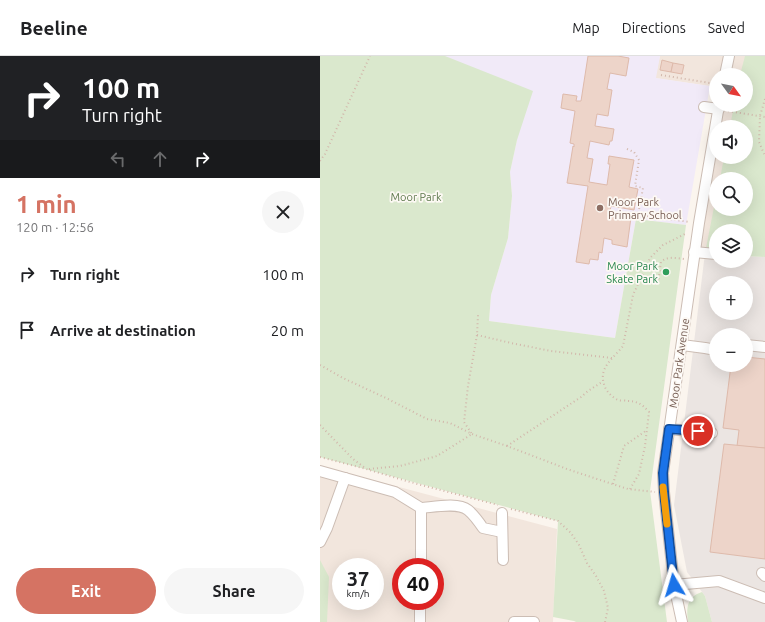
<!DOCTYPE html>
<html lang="en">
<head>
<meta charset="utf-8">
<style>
  :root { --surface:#fff; --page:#f6f6f6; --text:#202124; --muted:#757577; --line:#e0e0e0; --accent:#d57363 }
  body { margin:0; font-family:Ubuntu,sans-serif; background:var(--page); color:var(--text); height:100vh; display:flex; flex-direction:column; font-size:15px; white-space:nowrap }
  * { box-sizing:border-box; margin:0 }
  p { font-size:13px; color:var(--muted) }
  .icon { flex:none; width:22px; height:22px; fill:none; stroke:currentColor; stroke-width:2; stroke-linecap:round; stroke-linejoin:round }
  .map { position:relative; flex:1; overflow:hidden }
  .sheet { display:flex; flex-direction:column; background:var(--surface); width:320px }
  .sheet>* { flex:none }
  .banner { background:#202124; color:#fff; overflow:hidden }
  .needle { width:26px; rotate:123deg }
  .buttons { position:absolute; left:389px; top:12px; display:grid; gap:8px }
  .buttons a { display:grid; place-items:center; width:44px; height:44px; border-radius:50%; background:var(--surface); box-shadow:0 4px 16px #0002; font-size:20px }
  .speed { position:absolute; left:12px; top:502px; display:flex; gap:8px; font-size:20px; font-weight:700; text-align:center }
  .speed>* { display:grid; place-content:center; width:52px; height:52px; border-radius:50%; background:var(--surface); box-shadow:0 4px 16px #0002; line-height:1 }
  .speed small { font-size:10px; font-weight:400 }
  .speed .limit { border:6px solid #d22; background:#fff; color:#111 }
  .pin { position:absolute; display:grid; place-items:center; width:34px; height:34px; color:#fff; margin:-17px; border:2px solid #fff; border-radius:50%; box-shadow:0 1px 4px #0007 }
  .me { position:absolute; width:44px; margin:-22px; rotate:353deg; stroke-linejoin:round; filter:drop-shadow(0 0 3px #0008) }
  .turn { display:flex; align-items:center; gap:14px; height:84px; padding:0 16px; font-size:18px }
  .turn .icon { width:52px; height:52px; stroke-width:2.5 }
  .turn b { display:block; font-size:28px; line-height:34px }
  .lanes { display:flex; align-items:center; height:38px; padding:0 16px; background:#0003; justify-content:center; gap:20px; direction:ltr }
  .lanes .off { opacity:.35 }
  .round { display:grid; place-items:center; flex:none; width:42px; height:42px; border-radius:21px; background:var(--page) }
  .head { display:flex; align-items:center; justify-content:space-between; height:68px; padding:0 16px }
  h1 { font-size:24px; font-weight:700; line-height:30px; color:var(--accent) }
  .action { display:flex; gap:8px; margin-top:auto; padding:8px 16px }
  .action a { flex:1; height:46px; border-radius:24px; background:var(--accent); color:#fff; font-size:16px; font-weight:700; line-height:46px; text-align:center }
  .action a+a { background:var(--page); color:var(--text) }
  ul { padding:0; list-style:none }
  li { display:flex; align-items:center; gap:12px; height:56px; padding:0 16px }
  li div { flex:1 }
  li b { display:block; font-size:15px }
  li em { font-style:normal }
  header { display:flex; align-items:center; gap:24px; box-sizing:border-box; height:56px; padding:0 20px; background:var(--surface); border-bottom:1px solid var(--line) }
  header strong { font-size:19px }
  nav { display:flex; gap:22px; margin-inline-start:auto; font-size:14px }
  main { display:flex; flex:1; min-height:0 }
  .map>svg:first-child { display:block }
</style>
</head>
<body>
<header>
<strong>Beeline</strong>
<nav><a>Map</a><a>Directions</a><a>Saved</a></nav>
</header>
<main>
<section class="sheet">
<div class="banner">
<div class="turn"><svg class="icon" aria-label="right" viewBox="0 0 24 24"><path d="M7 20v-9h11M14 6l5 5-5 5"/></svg><div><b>100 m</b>Turn right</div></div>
<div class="lanes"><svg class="icon off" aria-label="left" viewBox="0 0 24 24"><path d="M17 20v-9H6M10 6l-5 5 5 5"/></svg><svg class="icon off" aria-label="ahead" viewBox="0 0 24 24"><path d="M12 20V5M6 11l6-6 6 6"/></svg><svg class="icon" aria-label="right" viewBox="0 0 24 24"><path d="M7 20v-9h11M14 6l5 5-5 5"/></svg></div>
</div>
<div class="head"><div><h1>1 min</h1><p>120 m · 12:56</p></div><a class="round"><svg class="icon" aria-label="close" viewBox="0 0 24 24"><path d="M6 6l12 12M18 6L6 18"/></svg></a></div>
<ul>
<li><svg class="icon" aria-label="right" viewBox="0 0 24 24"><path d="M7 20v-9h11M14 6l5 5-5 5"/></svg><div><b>Turn right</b></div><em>100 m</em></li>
<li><svg class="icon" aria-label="arrive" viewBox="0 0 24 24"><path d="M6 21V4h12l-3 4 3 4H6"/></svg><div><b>Arrive at destination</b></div><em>20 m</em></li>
</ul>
<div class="action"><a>Exit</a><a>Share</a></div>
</section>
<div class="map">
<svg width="445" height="566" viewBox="0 0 445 566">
  <rect width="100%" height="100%" fill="#fbf5ee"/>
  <g fill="#f2e6dd" fill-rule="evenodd">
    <path d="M340 0H445L426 175H396V198L374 196 396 72V101H426V71H396L400 49H426V19H396V31L335 22ZM396 123H426V153H396Z"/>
    <path d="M0 410 237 473 233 566H0ZM21 511H55V545H21ZM81 511H115V545H81Z"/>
  </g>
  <path fill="#ebe5e2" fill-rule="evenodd" d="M385 197 396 198V205H426V200L445 201V566H392L385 540 367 516 354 449ZM396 227H426V257H396ZM396 279H426V309H396Z"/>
  <path fill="#f1eaf8" d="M125 0H340L336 22 390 30 366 169 316 163 295 282 169 265 171 239 188 182 192 140 190 116 197 84Z"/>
  <g fill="#dae8cd">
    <path d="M0 0H125L213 35 197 84 190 116 192 140 188 182 171 239 169 265 295 282 316 163 366 169 330 435 347 566H256L254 565 233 561 238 465 0 401Z"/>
    <path d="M425 0H445V201L426 200V175H396V198L385 197 396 141V153H426V123H400L404 101H426V71H410L414 49H426V19H420Z"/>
    <path d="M0 504 9 521 7 566H0Z"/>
    <path d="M382 536 385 540 392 566H368C366 551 367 541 382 536Z"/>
  </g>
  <g fill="#edd4c9" stroke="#debaab">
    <path d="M268 0H298L309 2 306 20 290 17 287 33 292 34 288 60 277 58 275 70 294 73 292 85H290L289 89 270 85 267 102 273 103 269 126 287 129 290 108H288L289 100 314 104 309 131 318 133 314 154 291 150 289 160 295 161 296 158 311 161 307 191 292 188V184L284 182 282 197 279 196 278 204 270 203 269 208 256 206 268 130 247 127 253 90 254 91V88L250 87 255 55 241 52 243 38 257 40 256 45H261Z"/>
    <path d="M342 4 353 7 351 16 340 14Z"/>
    <path d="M353 7 364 9 362 18 351 16Z"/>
    <path d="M426 301 445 303V392L417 390 419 374 403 372 411 309H426Z"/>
    <path d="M404 388 445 392V503L390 496Z"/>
  </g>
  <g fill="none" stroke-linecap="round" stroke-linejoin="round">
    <g stroke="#ccbdb4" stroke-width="12">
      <g id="minor">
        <path d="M405 19 409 0"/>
        <path d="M384 51 399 53"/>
        <path d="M374 196 396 198"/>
        <path d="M362 289 385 292 396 294"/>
        <path d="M426 289 445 291"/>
        <path d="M349 373 392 377"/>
        <path d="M0 415 75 436 101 452"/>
        <path d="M101 452C114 451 138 446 148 454 154 459 159 466 163 472L182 476"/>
        <path d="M182 457 183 504"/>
        <path d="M0 486 7 472 25 422"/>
        <path d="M101 511V452"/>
        <path d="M442 517 445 520"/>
        <path d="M354 529 399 525 445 542"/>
        <path d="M100 566V545"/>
        <path d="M194 566H214"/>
        <path d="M362 566 354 529 344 436 343 417 379 167 399 49"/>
      </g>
    </g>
    <g stroke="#d2b7ab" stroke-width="2" stroke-dasharray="1 3" stroke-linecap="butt">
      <path d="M341 19 396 28"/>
      <path d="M445 43 440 60 439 86 445 100"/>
      <path d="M408 55 445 61"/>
      <path d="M307 93 314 96 319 104 315 130 323 132 318 159 370 166"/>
      <path d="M0 105 5 98 50 0"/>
      <path d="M338 227 341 206C347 200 356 202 364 203"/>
      <path d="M157 279 191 287 231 295 292 302"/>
      <path d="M0 309 23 322 68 343 107 363 130 367 152 378 187 390 247 413 277 423 308 433 335 436"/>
      <path d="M0 369 33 403 45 412"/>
      <path d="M187 390 261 341 268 335 282 326"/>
      <path d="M0 401 46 413 90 426 178 449"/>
      <path d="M49 413 80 410 117 400 152 378 144 366 148 330 157 279 158 259"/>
      <path d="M293 428 304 390 314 383 327 374"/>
      <path d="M310 433 319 418 325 390 329 356C322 348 317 345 307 345 305 344 301 345 298 344 293 342 287 336 285 331 277 312 293 303 303 290L313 239 330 202 343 189 367 177"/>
      <path d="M191 453 238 465 251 477 259 489 267 507 276 520 284 535 288 552 285 566"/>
    </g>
    <use href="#minor" stroke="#fff" stroke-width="10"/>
  </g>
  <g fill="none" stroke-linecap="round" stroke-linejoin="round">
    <g stroke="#114b97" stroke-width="10">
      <path id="route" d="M354 529 344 436 343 417 349 373 378 375"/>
    </g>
    <use href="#route" stroke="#1a73e8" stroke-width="7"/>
    <path stroke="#f59e0b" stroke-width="7" d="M343 431 347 468"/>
  </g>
  <circle fill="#8d6e63" stroke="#fdf9f4" stroke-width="1.5" cx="280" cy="152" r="4"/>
  <circle fill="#2e9e5b" stroke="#fdf9f4" stroke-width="1.5" cx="346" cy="216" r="4"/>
  <g text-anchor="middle" stroke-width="3.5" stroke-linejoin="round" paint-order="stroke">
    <g font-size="11" fill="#5d784c" stroke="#fdf9f4">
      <text x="96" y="145">Moor Park</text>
    </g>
    <g font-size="11" fill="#785e54" stroke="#fdf9f4" text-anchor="start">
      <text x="288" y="150">Moor Park<tspan x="288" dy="13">Primary School</tspan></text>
    </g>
    <g font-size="11" fill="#27864d" stroke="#fdf9f4" text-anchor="end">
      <text x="338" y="214">Moor Park<tspan x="338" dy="13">Skate Park</tspan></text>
    </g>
    <g font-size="11" fill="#745c52" stroke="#fdf9f4">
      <text transform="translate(359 307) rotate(-82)" y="4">Moor Park Avenue</text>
    </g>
  </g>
</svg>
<div class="buttons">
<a><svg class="needle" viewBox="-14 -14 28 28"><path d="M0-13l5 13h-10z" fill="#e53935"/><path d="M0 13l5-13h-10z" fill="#757577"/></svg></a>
<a><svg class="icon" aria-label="sound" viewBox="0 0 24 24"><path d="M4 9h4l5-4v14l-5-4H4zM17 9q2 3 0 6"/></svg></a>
<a><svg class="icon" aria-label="search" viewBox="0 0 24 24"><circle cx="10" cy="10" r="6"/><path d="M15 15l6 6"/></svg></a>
<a><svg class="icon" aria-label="layers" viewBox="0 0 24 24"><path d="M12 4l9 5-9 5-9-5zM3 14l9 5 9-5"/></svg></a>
<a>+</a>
<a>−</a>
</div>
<div class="speed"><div>37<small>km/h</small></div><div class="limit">40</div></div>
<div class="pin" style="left:378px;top:375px;background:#d93025"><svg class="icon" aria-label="arrive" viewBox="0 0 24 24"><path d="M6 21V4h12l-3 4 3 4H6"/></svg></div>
<svg class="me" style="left:354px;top:529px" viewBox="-20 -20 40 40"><path d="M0-17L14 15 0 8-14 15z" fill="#1a73e8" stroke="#fff" stroke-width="4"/></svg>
</div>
</main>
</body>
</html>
